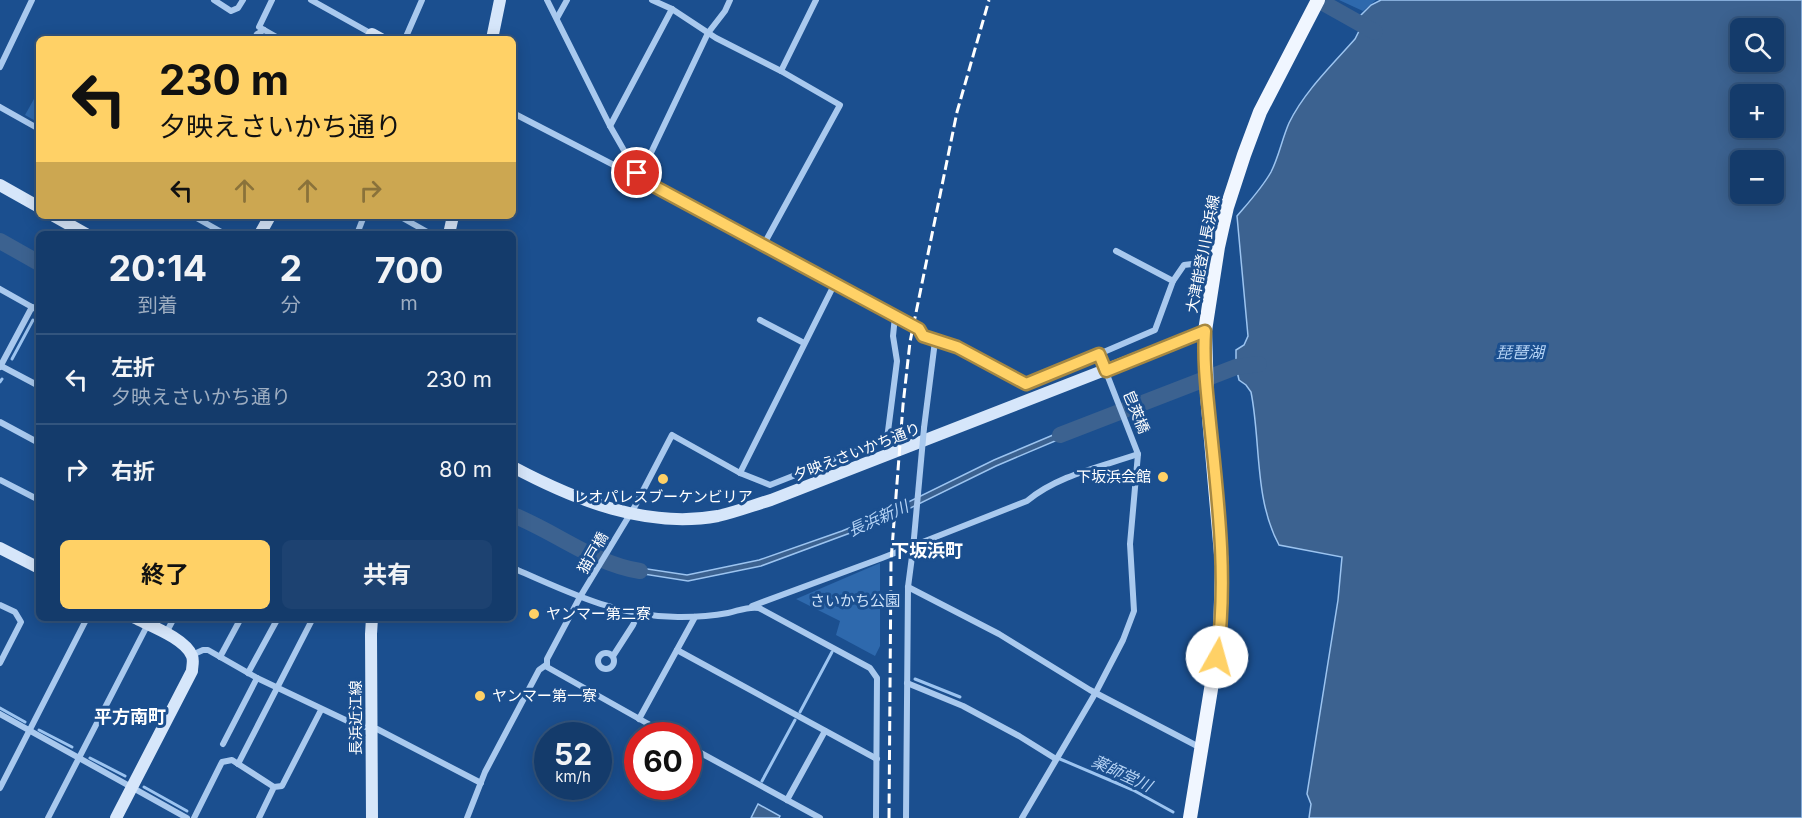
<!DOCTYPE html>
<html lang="ja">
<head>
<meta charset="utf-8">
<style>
  :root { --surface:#143b6b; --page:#1d4271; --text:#f1f3f6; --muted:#9dadc1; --line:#33557e; --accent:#ffd166 }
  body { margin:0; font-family:Inter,"Noto Sans JP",sans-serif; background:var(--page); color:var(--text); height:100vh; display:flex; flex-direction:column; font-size:22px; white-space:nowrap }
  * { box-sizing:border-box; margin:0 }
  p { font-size:20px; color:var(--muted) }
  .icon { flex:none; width:33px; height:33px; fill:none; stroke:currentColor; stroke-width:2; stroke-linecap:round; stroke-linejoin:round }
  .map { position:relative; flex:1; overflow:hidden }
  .sheet { position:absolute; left:36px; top:231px; width:480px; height:390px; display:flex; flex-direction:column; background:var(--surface); border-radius:9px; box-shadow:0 3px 15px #0003,0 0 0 2px var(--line) }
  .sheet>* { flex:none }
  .hud { position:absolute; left:36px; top:36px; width:480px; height:183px; border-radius:9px; box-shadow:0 3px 15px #0003,0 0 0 2px var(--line); background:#ffd166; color:#111; overflow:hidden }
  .fabs { position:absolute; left:1730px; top:18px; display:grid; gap:12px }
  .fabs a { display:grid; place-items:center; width:54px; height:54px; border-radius:9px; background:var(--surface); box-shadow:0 3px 15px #0003,0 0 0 2px var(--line); font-size:30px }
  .speed { position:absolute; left:534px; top:722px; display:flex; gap:12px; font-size:30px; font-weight:700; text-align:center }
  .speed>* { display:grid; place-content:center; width:78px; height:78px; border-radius:50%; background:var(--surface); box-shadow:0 3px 15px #0003,0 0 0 2px var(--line); line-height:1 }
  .speed small { font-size:15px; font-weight:400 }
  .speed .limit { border:9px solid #d22; background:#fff; color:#111 }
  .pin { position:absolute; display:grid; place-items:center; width:51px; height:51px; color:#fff; margin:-26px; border:3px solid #fff; border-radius:50%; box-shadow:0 2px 6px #0007 }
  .me { position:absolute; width:66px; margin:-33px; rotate:7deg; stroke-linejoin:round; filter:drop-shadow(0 0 4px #0008) }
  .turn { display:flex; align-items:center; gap:21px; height:126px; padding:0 24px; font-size:27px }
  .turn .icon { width:78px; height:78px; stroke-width:2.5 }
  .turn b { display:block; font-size:42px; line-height:51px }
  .lanes { display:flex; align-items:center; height:57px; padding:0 24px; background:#0003; justify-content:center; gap:30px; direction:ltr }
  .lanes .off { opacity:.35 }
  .eta { display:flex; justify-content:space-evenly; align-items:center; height:102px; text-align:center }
  .eta b { font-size:36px; font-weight:700; line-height:42px }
  .primary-button { display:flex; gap:12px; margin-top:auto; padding:12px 24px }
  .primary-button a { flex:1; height:69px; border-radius:9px; background:var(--accent); color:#111; font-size:24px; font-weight:700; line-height:69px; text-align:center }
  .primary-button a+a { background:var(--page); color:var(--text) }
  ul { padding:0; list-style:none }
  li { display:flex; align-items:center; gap:18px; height:90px; padding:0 24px; border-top:2px solid var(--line) }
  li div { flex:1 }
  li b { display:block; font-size:22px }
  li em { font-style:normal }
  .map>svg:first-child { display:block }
</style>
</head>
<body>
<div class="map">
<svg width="1802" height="818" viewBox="0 0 1802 818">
  <rect width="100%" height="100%" fill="#1b4f8f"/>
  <g fill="#2e69ad">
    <path d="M1339 0H1376L1363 11Z"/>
    <path d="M39 90V123L25 115Z"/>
    <path d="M880 563V646L875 656 836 635 840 621 796 599Z"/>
  </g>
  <g fill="#3c6290" stroke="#9cc4f0" stroke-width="1.5" fill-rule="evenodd">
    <path d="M1381 0H1802V818H1309L1311 804 1307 794 1338 600 1342 557 1279 545C1254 499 1261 442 1251 392L1246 385 1239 380 1236 367V350L1244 345 1248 336 1237 216C1249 202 1262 188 1271 172 1279 156 1282 139 1289 123 1304 92 1332 65 1355 39L1359 31 1355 21 1371 5ZM1740 28H1773V62H1740ZM1740 94H1773V128H1740ZM1740 160H1773V194H1740Z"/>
    <path d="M1079 424 1081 430 996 466 888 519 761 566 688 581 618 570 621 565 687 575 759 560 842 531 886 513 994 460Z"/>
    <path d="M758 804 780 816 779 818H751Z"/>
  </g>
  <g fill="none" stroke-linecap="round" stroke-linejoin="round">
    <g stroke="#9cc4f0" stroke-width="3">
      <path d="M12 359 33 320"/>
      <path d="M0 382 2 379"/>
      <path d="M915 679 960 697"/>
      <path d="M0 708 25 722"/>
      <path d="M800 712 832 652"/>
      <path d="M39 730 72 747"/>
      <path d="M90 758 125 776"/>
      <path d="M1060 759 1133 790 1173 812"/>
      <path d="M762 781 795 720"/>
      <path d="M144 787 187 811"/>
    </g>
    <g stroke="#3c6290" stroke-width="16">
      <path d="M1318 0 1375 32"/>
      <path d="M0 241 39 263"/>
      <path d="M1060 435 1236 367 1259 364"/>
      <path d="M513 515C556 532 594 564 640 571"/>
    </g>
    <g stroke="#a9c9ee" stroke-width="6">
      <path d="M214 0 231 11 238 8 243 0"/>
      <path d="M272 0 259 27 280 39"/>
      <path d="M311 0 372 34"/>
      <path d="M547 0 610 126 637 173V177L895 316 919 329 923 336 957 347 1026 384 1099 354 1138 454 1130 544 1134 611 1123 640 1096 692 1022 818"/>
      <path d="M652 0 672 9 716 38 781 71"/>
      <path d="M557 18 567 0"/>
      <path d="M254 39 257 34 264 30"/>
      <path d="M405 39 422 0"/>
      <path d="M0 67 32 0"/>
      <path d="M0 107 39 129"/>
      <path d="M513 113 637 177"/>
      <path d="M610 126 672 9"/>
      <path d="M639 178 708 33 725 11 730 0"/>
      <path d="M193 216 225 234"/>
      <path d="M399 216 431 234"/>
      <path d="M357 234 364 216"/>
      <path d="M764 244 840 105 781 71 816 0"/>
      <path d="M1173 281 1184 265 1192 264 1213 274"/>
      <path d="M0 289 39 311"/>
      <path d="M760 320 804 343"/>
      <path d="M1099 354 1155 330 1173 281 1116 251"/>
      <path d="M1 366 39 386"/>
      <path d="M0 367 32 307"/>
      <path d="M0 422 39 443"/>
      <path d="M924 428 935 341"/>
      <path d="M740 473 835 283"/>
      <path d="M0 480 39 500"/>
      <path d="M513 568C567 592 620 618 681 617 697 617 712 616 728 613 738 611 748 606 759 608L870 668 877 678 876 818"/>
      <path d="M908 587 999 634 1090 690 1201 748"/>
      <path d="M0 605 15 612 21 622 0 663"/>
      <path d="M752 606 882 558 1027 501C1058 475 1101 467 1138 454"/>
      <path d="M166 633 174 618"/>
      <path d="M677 650 877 759"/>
      <circle cx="606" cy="661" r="8"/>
      <path d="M192 655 203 650H208L257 678 356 725 377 729 481 783"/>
      <path d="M613 656 633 625 638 614"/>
      <path d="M220 657 241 618"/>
      <path d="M248 673 278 618"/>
      <path d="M907 683 963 706 1019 736 1056 759"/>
      <path d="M0 714 187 818"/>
      <path d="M639 719 695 617"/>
      <path d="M668 735 547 667V659L580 597 635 506 672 435 740 473 770 485 887 439 897 361 893 336 895 316"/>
      <path d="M223 744 257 678"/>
      <path d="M688 746 820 818"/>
      <path d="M238 764 313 618"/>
      <path d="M0 788 87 618"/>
      <path d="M787 800 825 731"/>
      <path d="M48 818 148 624"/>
      <path d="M194 818 222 762 232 760 274 787"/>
      <path d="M259 818 274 787 282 786 321 710"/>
      <path d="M467 818 485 772 539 670 546 665"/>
      <path d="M906 818 908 587 913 549"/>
    </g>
    <g stroke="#d6e6fa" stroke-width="12">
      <path d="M370 39 372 34 381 39"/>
      <path d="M492 39 500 0"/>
      <path d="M0 185 39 207"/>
      <path d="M54 216 86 234"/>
      <path d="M260 234 270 216"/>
      <path d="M449 234 453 216"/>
      <path d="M513 467C575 500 647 529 718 516 736 512 754 505 771 500L1205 331"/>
      <path d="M0 548 39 568"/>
      <path d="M116 818 192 671C192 666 194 661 192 656 186 639 151 626 135 618"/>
      <path d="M372 818 371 634 372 618"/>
    </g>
    <path stroke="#f0f6ff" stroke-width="14" d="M1190 818 1220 634 1222 566 1207 395 1205 331 1218 247 1227 207 1244 155 1260 112 1318 0"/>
    <path stroke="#fff" stroke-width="3" stroke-dasharray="10 4.5" stroke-linecap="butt" d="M889 818 891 561 903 405 910 342 957 112 989 0"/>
    <path stroke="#a9c9ee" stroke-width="6" d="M913 549 924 428"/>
  </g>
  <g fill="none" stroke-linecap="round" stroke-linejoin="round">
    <g stroke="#a68842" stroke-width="15">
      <path id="route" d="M637 173V177L919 329 923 336 957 347 1026 384 1099 354 1106 371 1205 331C1203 362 1207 392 1210 423 1218 500 1228 580 1217 657"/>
    </g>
    <use href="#route" stroke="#ffd166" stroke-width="10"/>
  </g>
  <g fill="#ffd166" stroke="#1b4f8f" stroke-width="2">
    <circle cx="1163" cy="477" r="6"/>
    <circle cx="663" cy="479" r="6"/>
    <circle cx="534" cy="614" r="6"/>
    <circle cx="480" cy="696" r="6"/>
  </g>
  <g text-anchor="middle" stroke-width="6" stroke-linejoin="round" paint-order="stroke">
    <g font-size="15" fill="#fff" stroke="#1b4f8f">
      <text transform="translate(1203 254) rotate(-79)" y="5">大津能登川長浜線</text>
      <text transform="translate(1136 412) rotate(68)" y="5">皀莢橋</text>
      <text transform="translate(857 452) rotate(-21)" y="5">夕映えさいかち通り</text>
      <text transform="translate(593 553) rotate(-60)" y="5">猫戸橋</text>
      <text transform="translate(356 718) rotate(-90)" y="5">長浜近江線</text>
    </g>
    <g font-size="15" fill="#fff" stroke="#1b4f8f" text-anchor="start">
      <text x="1151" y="482" text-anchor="end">下坂浜会館</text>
      <text x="663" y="502" text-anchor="middle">レオパレスブーケンビリア</text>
      <text x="546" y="619">ヤンマー第二寮</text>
      <text x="492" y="701">ヤンマー第一寮</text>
    </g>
    <g font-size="15" fill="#cfe3fa" stroke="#1b4f8f">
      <text x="855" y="606">さいかち公園</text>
    </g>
    <g font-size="16" font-style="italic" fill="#b5d3f5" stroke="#1b4f8f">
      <text x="1520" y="358">琵琶湖</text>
      <text transform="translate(878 518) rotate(-24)" y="6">長浜新川</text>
      <text transform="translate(1122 773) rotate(25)" y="6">薬師堂川</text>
    </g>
    <g font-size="18" font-weight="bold" fill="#fff" stroke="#1b4f8f">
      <text x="927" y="557">下坂浜町</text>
      <text x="130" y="723">平方南町</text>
    </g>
  </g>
</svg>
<div class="fabs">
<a><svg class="icon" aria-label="search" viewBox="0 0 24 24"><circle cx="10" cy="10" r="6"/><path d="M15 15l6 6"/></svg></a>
<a>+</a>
<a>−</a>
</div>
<div class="speed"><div>52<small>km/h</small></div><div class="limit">60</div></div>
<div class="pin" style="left:637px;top:173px;background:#d93025"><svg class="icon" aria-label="arrive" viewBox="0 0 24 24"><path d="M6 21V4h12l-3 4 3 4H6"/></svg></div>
<svg class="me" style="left:1217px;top:657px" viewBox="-20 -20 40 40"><circle r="19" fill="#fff"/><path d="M0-13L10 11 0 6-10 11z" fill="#ffd166"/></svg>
<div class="hud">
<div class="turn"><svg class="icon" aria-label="left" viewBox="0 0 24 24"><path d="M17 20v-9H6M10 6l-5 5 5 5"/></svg><div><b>230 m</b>夕映えさいかち通り</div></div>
<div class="lanes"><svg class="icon" aria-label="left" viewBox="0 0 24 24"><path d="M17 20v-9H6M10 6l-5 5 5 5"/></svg><svg class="icon off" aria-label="ahead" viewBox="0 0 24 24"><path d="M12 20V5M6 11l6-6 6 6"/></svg><svg class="icon off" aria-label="ahead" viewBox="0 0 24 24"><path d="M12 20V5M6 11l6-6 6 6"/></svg><svg class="icon off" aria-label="right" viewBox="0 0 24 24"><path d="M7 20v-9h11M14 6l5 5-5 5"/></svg></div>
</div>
<section class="sheet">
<div class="eta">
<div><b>20:14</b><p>到着</p></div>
<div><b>2</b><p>分</p></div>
<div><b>700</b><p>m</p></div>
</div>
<ul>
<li><svg class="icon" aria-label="left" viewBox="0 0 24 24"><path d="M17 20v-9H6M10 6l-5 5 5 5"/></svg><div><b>左折</b><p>夕映えさいかち通り</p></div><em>230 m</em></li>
<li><svg class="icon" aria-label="right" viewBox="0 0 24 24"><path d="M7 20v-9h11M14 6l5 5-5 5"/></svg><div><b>右折</b></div><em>80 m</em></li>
</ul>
<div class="primary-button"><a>終了</a><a>共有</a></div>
</section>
</div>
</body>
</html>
